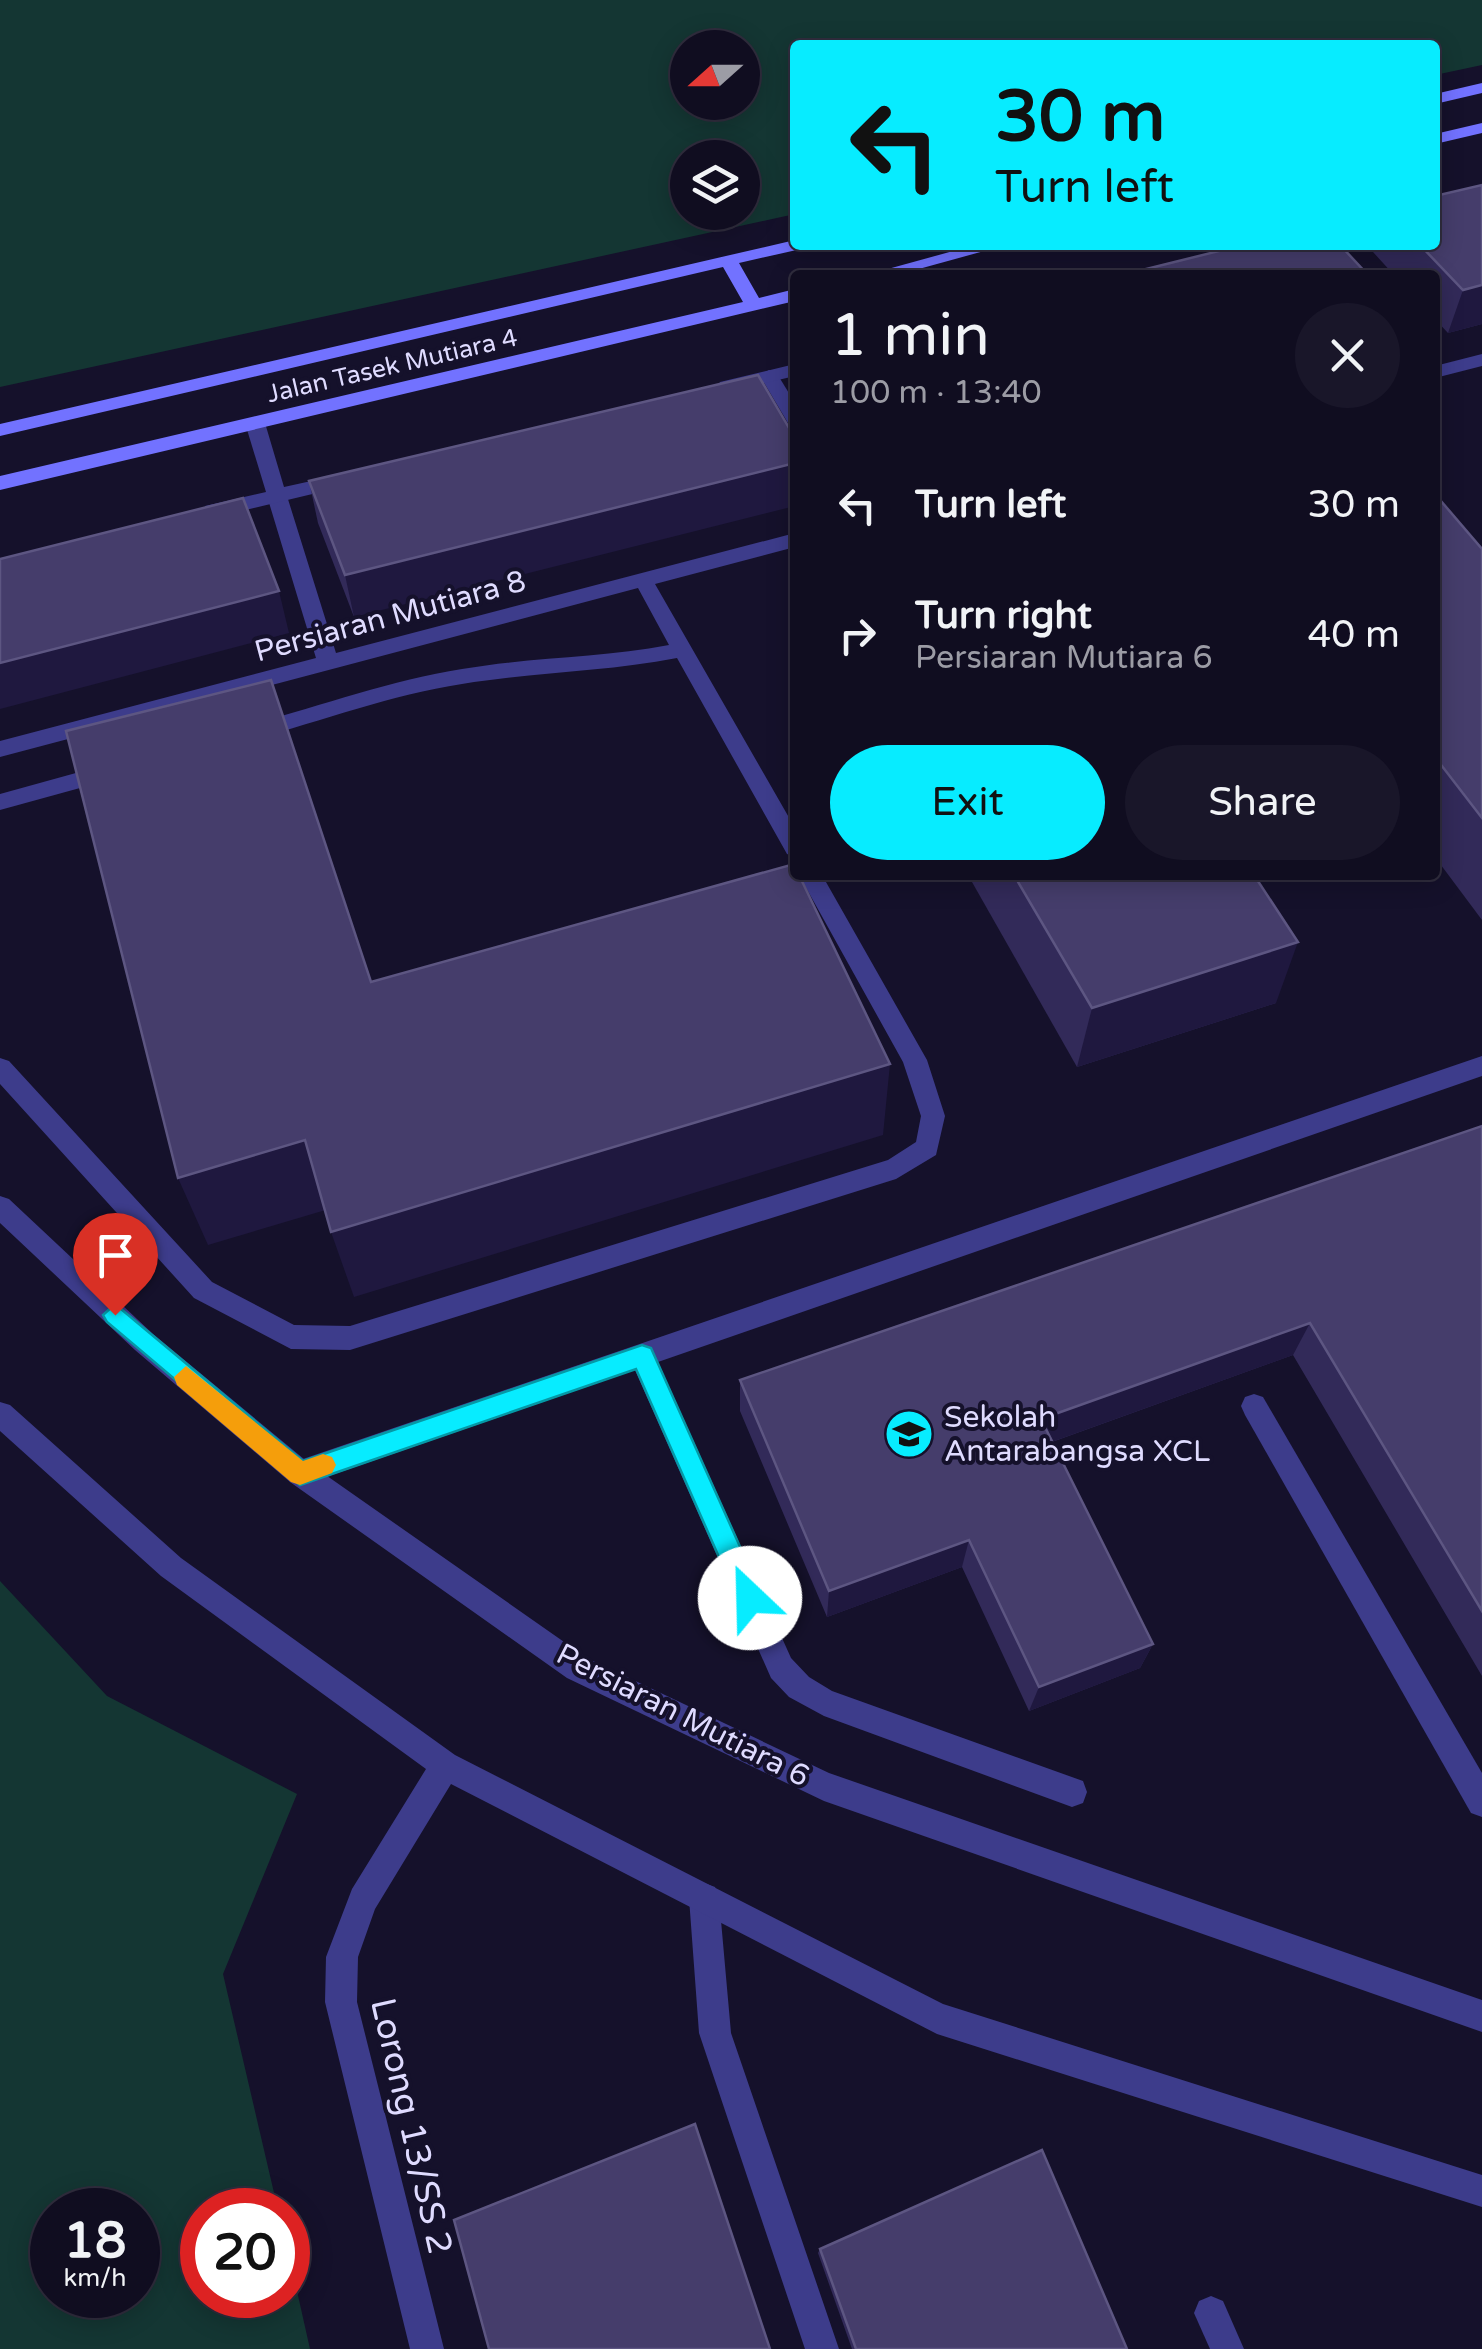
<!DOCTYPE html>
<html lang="en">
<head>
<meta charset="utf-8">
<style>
  :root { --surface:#100d20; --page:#191629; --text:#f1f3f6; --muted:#9c9ca5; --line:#302d3e; --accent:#07ecff }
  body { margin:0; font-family:"Varela Round",sans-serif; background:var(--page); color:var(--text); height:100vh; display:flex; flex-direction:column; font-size:38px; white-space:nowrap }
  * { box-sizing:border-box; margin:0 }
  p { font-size:32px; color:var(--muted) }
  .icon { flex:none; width:55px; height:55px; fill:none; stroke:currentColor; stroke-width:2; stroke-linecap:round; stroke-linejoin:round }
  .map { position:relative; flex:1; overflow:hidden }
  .details { position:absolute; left:790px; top:270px; width:650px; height:610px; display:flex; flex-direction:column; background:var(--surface); border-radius:10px; box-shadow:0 5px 25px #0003,0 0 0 2px var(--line) }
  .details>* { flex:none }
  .banner { position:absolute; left:790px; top:40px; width:650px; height:210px; border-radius:10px; box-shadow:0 5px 25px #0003,0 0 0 2px var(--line); background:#07ecff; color:#111; overflow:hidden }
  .needle { width:65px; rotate:249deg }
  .tools { position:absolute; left:670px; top:30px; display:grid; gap:20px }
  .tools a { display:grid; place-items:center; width:90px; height:90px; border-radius:50%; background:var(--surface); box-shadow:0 5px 25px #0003,0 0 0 2px var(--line); font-size:50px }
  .speed { position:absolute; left:30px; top:2188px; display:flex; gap:20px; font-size:50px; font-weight:700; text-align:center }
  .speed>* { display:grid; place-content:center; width:130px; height:130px; border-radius:50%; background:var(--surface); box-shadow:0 5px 25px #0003,0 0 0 2px var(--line); line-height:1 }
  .speed small { font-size:25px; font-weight:400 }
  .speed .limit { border:15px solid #d22; background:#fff; color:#111 }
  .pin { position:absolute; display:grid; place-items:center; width:85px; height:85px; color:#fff; margin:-102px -42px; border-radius:50% 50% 50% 0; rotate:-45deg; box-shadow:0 0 10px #0007 }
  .pin .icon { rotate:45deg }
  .me { position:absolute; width:110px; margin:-55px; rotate:336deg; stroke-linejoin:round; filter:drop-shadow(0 0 8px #0008) }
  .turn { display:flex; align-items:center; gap:35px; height:210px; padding:0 40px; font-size:45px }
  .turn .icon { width:130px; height:130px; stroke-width:2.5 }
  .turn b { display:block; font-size:70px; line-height:85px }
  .round { display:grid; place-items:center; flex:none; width:105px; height:105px; border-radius:52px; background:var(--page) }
  .headline { display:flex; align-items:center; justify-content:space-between; height:170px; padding:0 40px }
  h1 { font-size:60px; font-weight:600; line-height:75px }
  .action { display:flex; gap:20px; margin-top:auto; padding:20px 40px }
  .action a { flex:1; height:115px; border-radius:60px; background:var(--accent); color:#111; font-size:40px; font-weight:600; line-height:115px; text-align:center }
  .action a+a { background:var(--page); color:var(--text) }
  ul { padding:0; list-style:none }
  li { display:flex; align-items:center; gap:30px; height:130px; padding:0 40px }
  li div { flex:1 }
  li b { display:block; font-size:38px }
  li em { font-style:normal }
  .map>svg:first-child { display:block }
</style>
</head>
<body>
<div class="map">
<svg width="1482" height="2349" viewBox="0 0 1482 2349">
  <rect width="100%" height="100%" fill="#15112b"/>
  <g fill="#143633" fill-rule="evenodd">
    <path d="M0 0H1482V65L1435 75V45H795V214L0 387ZM688 48H742V102H688ZM688 158H742V212H688Z"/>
    <path d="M0 1581 107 1696 297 1794 223 1974 278 2210H202V2295H288V2251L310 2349H0ZM52 2210H138V2295H52Z"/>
  </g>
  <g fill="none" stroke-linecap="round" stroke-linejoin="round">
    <g fill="#3d3c8b" fill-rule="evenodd">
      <path d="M1482 354V366L1435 378V366Z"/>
      <path d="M769 370 776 372 795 403V425L788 423 760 376Z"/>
      <path d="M277 489 287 496 336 653 795 533V547L655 584 795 828V857L787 854 677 658C605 672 534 672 462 684 391 695 321 721 252 740L241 732 252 724C321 706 392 680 462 669 531 657 600 658 669 645L638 588 0 757V741L316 658 267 496Z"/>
      <path d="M112 763 120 765 123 771 120 777 0 810V794Z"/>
      <path d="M799 875H822L927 1060 945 1116 936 1155 896 1179 350 1350 291 1349 194 1298 0 1084V1058L9 1061 212 1282 294 1325 350 1326 888 1160 916 1142 921 1116 903 1062Z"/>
      <path d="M1482 1056V1076L658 1362 791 1658 809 1677 832 1691 1083 1781 1087 1792 1083 1803 1072 1807 824 1716 789 1697 771 1678 635 1370 300 1486 290 1482 286 1473 290 1464 300 1460Z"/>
      <path d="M1254 1394 1263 1397 1482 1773V1817L1471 1813 1245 1415 1241 1406 1245 1397Z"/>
      <path d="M704 1883 715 1887 719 1898 731 2033 839 2349H805L699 2033 689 1898 693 1887Z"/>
    </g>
    <g fill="#3d3c8b" fill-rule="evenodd">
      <path d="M795 364V376L727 392 718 386 720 382Z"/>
      <path d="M255 417 265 423 284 487 343 474 350 475V485L212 518 205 516V506L266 492 245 423Z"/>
      <path d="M0 1196 9 1199 153 1334 310 1464 587 1658 829 1773 1482 2000V2032L824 1801 567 1678 290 1482 135 1350 0 1223Z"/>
      <path d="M0 1402 10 1405 181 1558 455 1755 943 2004 1482 2175V2207L937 2034 451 1784 375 1909 358 1957 357 2002 444 2349H410L325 2002 326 1957 352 1889 426 1769 161 1576 0 1431Z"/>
      <path d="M1211 2296 1223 2301 1244 2349H1210L1194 2313 1199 2301Z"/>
    </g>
    <g fill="#7272ff" fill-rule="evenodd">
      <path d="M1482 83V93L1435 104V94Z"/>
      <path d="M1482 123V133L1435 144V134Z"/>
      <path d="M795 240V245H804L801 249 739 263 759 298 795 289V301L0 490V476L743 302 723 267 0 436V424Z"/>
      <path d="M975 245H1006L897 275H866Z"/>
    </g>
  </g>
  <g fill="#322a59">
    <path d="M1482 185V324L1448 333 1435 319V275H1394L1373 252 1375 245H1435Z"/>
    <path d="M758 375 354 617 318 523 309 481Z"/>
    <path d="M1435 494 1482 549V920L1435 857Z"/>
    <path d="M968 875H1254L1276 1003 1077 1067Z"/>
    <path d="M1482 1126V1676L1293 1355 1052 1442 1153 1644 1140 1668 1029 1711 962 1567 827 1617 740 1411V1380Z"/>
    <path d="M820 2249 1127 2349H852L818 2253Z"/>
  </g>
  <g fill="#1f183f">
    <path d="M1482 285V324L1448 333 1463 290Z"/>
    <path d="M795 463V506L354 617 345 575Z"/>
    <path d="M279 591 289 633 0 709V663Z"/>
    <path d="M1298 942 1276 1003 1077 1067 1092 1008Z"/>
    <path d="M890 1064 883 1135 354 1297 331 1232Z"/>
    <path d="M305 1140 329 1209 208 1245 178 1178Z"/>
    <path d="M1310 1323 1293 1355 1032 1449 1041 1419Z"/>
    <path d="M969 1540 962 1567 827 1617 829 1591Z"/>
    <path d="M1153 1644 1140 1668 1029 1711 1039 1687Z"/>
  </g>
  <g fill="#453d6b" stroke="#5d5682" stroke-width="2.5">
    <path d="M1482 185V285L1463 290 1420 245H1435V196Z"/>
    <path d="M1243 245H1340L1368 275H1122Z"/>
    <path d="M758 375 795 438V463L345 575 309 481Z"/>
    <path d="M1435 494 1482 549V818L1435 757Z"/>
    <path d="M243 498 279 591 0 663V559Z"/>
    <path d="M271 680 371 982 794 864 795 875H799L890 1064 331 1232 305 1140 178 1178 66 731Z"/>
    <path d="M1014 875H1254L1298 942 1092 1008Z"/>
    <path d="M1482 1126V1611L1310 1323 1041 1419 1153 1644 1039 1687 969 1540 829 1591 740 1380Z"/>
    <path d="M695 2124 770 2349H489L454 2220Z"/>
    <path d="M1042 2150 1127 2349H856L820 2249Z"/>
  </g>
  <path fill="#07ecff" stroke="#0599a6" stroke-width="2.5" d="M115 1304 303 1461 642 1345 651 1348 763 1598 759 1607 750 1611 741 1607 636 1369 300 1485 107 1322 103 1315Z"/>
  <path fill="#f59e0b" d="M186 1366 303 1461 323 1454 332 1457 336 1465 332 1473 300 1485 291 1482 177 1385 174 1377Z"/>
  <defs>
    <g id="school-disc" transform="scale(2.5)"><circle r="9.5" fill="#07ecff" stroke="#15112b"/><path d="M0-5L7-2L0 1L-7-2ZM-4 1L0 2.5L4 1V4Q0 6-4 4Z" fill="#111"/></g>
  </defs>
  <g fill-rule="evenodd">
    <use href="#school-disc" x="909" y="1434"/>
  </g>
  <g text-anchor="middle" stroke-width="8" stroke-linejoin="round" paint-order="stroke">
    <g font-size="25" fill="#dfdbff" stroke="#15112b">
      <text transform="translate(392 365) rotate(-13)" y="9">Jalan Tasek Mutiara 4</text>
    </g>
    <g font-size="30" fill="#dfdbff" stroke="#15112b">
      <text transform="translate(390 616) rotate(-15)" y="10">Persiaran Mutiara 8</text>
      <text transform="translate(683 1715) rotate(27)" y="10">Persiaran Mutiara 6</text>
    </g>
    <g font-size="30" fill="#dfdbff" stroke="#15112b" text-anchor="start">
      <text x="944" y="1427">Sekolah<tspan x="944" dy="34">Antarabangsa XCL</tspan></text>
    </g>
    <g font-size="35" fill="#dfdbff" stroke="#15112b">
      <text transform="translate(412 2126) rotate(77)" y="12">Lorong 13/SS 2</text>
    </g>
  </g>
</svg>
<div class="tools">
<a><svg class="needle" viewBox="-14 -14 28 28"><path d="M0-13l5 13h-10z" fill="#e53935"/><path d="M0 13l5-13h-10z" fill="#9c9ca5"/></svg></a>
<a><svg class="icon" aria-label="layers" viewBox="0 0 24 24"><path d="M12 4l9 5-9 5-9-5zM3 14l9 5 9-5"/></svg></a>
</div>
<div class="speed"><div>18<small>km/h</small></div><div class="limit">20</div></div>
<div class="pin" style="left:115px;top:1315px;background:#d93025"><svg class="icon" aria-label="arrive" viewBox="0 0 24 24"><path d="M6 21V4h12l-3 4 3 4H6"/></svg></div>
<svg class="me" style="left:750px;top:1598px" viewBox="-20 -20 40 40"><circle r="19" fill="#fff"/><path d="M0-13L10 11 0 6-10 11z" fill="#07ecff"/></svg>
<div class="banner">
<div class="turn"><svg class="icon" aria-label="left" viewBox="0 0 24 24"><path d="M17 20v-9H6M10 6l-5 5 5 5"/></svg><div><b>30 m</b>Turn left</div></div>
</div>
<section class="details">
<div class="headline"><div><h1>1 min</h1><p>100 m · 13:40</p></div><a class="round"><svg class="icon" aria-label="close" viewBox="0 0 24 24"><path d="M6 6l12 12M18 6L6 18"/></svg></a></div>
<ul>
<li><svg class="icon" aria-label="left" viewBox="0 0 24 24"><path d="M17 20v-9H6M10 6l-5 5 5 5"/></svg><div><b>Turn left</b></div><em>30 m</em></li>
<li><svg class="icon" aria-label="right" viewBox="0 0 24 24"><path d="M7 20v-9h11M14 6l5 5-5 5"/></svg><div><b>Turn right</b><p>Persiaran Mutiara 6</p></div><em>40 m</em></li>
</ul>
<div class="action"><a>Exit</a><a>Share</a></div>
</section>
</div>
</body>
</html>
